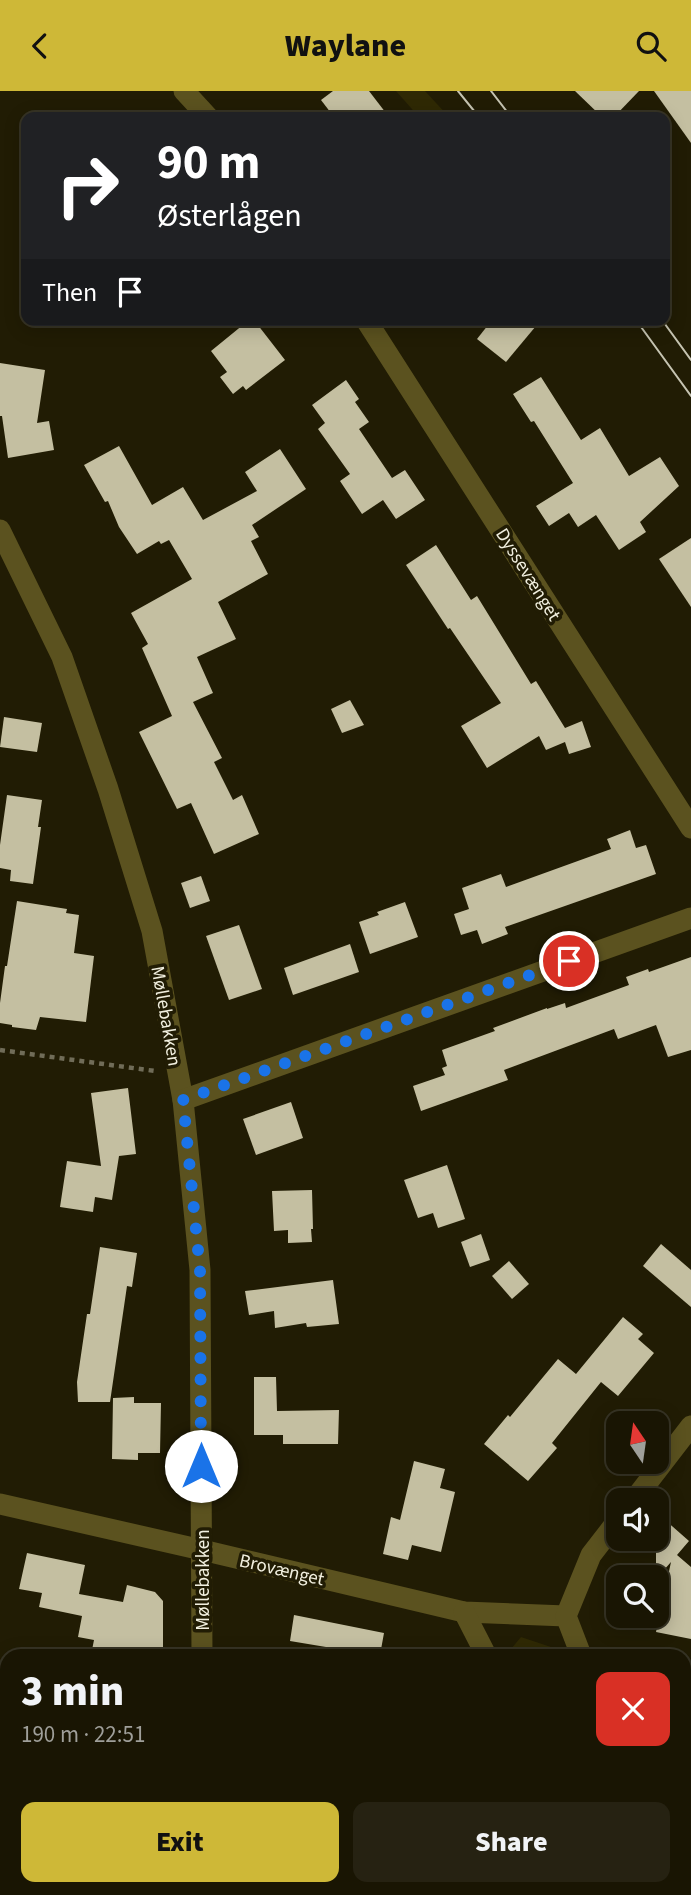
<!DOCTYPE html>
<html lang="en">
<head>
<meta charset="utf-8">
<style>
  :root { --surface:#191503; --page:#262212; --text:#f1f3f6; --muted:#9f9f9a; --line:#373425; --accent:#ceb837 }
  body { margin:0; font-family:"Source Sans 3",sans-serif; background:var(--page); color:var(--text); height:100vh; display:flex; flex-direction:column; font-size:26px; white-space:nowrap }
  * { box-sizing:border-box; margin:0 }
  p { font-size:23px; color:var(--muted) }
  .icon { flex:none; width:38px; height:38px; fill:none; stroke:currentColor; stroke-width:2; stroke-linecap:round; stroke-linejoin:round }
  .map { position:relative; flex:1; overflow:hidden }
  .details { position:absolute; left:0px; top:1558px; width:691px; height:247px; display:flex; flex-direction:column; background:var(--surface); border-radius:21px 21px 0 0; box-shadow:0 4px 18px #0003,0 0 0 2px var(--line) }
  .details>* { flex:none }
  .hud { position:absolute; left:21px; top:21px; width:649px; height:214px; border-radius:14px; box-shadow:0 4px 18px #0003,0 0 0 2px var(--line); background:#202124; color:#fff; overflow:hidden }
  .needle { width:46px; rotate:347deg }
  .fabs { position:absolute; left:606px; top:1320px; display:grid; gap:14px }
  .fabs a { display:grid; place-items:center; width:63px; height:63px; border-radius:14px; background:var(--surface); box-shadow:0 4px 18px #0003,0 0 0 2px var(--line); font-size:35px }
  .pin { position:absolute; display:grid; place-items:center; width:60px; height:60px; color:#fff; margin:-30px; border:4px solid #fff; border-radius:50%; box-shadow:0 2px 7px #0007 }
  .me { position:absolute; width:77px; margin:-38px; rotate:0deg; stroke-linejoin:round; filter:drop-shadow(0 0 5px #0008) }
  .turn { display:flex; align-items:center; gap:24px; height:147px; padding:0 21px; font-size:32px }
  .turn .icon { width:91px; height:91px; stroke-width:2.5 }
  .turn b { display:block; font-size:49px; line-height:60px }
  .then { display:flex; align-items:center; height:66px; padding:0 21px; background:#0003; gap:14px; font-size:26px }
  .round { display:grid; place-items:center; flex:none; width:74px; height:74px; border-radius:14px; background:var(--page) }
  .summary { display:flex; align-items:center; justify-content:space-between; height:119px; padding:0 21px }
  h1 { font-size:42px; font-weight:800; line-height:52px }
  .primary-button { display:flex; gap:14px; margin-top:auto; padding:14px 21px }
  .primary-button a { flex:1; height:80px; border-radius:14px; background:var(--accent); color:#111; font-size:28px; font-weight:800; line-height:80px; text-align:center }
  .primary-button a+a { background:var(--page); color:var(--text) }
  header { display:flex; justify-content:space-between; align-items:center; height:91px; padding:0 21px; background:var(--accent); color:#111; font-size:32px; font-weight:800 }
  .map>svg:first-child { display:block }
</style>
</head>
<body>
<header><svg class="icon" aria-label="back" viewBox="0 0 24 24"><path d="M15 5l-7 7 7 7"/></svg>Waylane<svg class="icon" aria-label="search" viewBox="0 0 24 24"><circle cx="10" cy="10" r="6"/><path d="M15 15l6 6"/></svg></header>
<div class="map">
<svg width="691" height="1804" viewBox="0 0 691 1804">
  <rect width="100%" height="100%" fill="#211c04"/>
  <g fill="#2f2904">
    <path d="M396 0H425L449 26H419Z"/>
    <path d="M521 1546 557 1558 561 1564H506Z"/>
  </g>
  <g fill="#c4bfa1">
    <path d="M333 0H369L389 26H334L321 9Z"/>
    <path d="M575 0H639L614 26H602Z"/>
    <path d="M654 0H691V52Z"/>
    <path d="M249 229H254L285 269 246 299 243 295 233 303 220 286 227 281 211 260Z"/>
    <path d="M492 229H541L506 271 477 248Z"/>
    <path d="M0 272 45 279 37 332 49 330 54 359 8 367 2 325H0Z"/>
    <path d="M541 286 581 349 600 337 629 385 660 366 679 395 640 431 646 441 619 459 596 424 578 436 569 422 549 435 536 415 573 392 534 330 531 331 513 303Z"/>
    <path d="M346 289 359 308 355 311 369 331 359 338 392 387 405 379 425 409 396 428 383 409 362 423 340 390 350 383 318 338 325 332 312 314Z"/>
    <path d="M119 355 152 414 183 396 203 429 257 400 245 381 280 358 306 398 252 434 259 446 251 450 268 483 218 511 236 548 197 566 213 602 193 611 222 667 214 671 233 709 242 704 259 743 214 763 191 712 177 718 139 641 172 625 142 557 148 553 131 522 192 488 169 449 161 453 159 450 137 463 119 436 108 410 105 411 84 374Z"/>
    <path d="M691 447V516L659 468Z"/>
    <path d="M436 454 471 509 477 505 531 593 536 590 565 637 582 630 591 656 569 663 565 651 546 659 539 645 487 677 461 635 501 612 450 537 448 538 406 474Z"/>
    <path d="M350 609 364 634 342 642 331 618Z"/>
    <path d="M4 626 42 632 37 661 0 656Z"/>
    <path d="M7 704 42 709 38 736H41L33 793 10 790 11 779 0 777V754Z"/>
    <path d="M630 739 636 757 646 754 656 783 505 836 508 843 482 853 477 839 461 844 454 823 469 818 462 797 501 783 506 796 611 758 607 748Z"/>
    <path d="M201 785 210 810 190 817 181 792Z"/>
    <path d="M17 810 67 818 66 822 79 824 74 862 94 865 86 931 40 926 36 939 12 936V934L0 932V912L5 875H7Z"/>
    <path d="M405 811 418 846 370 863 359 831 379 824 377 821Z"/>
    <path d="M239 834 262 898 229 909 206 845Z"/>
    <path d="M350 853 359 881 293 904 284 877Z"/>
    <path d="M691 866V959L668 966 656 934 618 948 614 938 504 979 508 989 421 1020 413 995 445 984 442 977 447 975 442 959 495 940 493 937 547 917V918L565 912 566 917 629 894 626 886 648 878 649 881Z"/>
    <path d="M128 997 136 1063 119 1065 112 1109 95 1106 93 1121 60 1116 67 1070 101 1075 91 1002Z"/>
    <path d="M291 1011 303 1047 256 1064 243 1028Z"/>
    <path d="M447 1074 465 1128 438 1137 433 1122 418 1127 404 1089Z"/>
    <path d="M312 1099 313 1138H311L312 1151 288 1152V1139L274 1140 272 1100Z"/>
    <path d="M481 1143 490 1169 470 1176 461 1151Z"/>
    <path d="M661 1153 691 1179V1216L643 1175Z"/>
    <path d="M100 1156 137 1162 132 1196 127 1195 110 1311H78L77 1291 87 1223H90Z"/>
    <path d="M509 1170 529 1193 512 1208 492 1185Z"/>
    <path d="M333 1189 339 1233 307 1236 306 1232 275 1237 274 1220 249 1224 245 1200Z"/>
    <path d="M623 1226 643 1243 638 1248 654 1262 618 1305 601 1291 552 1352 557 1357 528 1390 484 1353 508 1324 510 1326 558 1268 576 1283Z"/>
    <path d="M254 1286H276L277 1320 339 1319 338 1353H283V1344H254Z"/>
    <path d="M134 1306V1312H161L160 1362H138V1369L112 1368 113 1307Z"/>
    <path d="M414 1370 445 1378 440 1397 455 1401 441 1461 412 1454 408 1469 383 1463 391 1426 400 1429Z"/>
    <path d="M656 1421 689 1450 677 1464 691 1476V1548L656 1541 671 1471 656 1488Z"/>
    <path d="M27 1462 85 1474 79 1503 123 1511 127 1494 155 1501 163 1510V1564H91L94 1549 78 1546 82 1525 39 1516 42 1502 19 1498Z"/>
    <path d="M294 1524 384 1542 380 1564H324L326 1556 290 1550Z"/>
  </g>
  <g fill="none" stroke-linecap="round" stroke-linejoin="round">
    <path stroke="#706c58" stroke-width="4.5" stroke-dasharray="5 5" stroke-linecap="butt" d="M0 959 155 980"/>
    <g stroke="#5b521f" stroke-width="21">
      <path d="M184 0 208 26"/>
      <path d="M366 229 691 737"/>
      <path d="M0 439 62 566 108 698 152 840 183 1009 200 1179 202 1564"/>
      <path d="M183 1009 691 827"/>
      <path d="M634 1409 691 1335"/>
      <path d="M0 1413 202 1459 464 1521 566 1525"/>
      <path d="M464 1521 486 1564"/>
      <path d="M581 1564 566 1525 591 1464 618 1429"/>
      <path d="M684 1774 691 1787"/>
      <path d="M203 1797V1804"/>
      <path d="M604 1797 608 1804"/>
    </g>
    <g stroke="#c6c4b2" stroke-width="2">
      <path d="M458 0 479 26"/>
      <path d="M491 0 511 26"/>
      <path d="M636 229 691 305"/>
      <path d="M662 229 691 269"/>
    </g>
  </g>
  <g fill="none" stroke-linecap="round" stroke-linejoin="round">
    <path stroke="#1a73e8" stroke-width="12" stroke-dasharray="0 21.6" d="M201 1375 200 1179 183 1009 569 870"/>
  </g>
  <g text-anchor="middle" stroke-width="7" stroke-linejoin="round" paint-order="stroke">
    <g font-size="19" fill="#f1efdf" stroke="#211c04">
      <text transform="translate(529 483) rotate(58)" y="7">Dyssevænget</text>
      <text transform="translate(167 925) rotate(80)" y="7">Møllebakken</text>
      <text transform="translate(282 1478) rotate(13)" y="7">Brovænget</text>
      <text transform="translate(202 1489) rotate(-90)" y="7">Møllebakken</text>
    </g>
  </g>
</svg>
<div class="fabs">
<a><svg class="needle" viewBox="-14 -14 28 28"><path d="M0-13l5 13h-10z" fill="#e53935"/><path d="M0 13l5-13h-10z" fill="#9f9f9a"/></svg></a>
<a><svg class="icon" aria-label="sound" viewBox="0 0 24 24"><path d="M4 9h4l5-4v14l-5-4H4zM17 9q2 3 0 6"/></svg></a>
<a><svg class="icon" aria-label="search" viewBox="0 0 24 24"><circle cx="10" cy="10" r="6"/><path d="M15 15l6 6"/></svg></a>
</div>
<div class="pin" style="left:569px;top:870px;background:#d93025"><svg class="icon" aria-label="arrive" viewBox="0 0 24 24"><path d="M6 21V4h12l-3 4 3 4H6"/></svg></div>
<svg class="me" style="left:201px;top:1375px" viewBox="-20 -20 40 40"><circle r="19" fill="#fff"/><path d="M0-13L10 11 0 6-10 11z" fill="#1a73e8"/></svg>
<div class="hud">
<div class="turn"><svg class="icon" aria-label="right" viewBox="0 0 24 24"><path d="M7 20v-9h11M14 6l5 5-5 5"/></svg><div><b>90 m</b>Østerlågen</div></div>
<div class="then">Then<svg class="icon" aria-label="arrive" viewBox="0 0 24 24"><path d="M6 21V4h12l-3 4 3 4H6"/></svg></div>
</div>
<section class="details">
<div class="summary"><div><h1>3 min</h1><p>190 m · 22:51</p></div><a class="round" style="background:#d93025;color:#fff"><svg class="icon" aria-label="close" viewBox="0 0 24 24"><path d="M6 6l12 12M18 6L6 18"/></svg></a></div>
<div class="primary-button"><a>Exit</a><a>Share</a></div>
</section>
</div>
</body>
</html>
